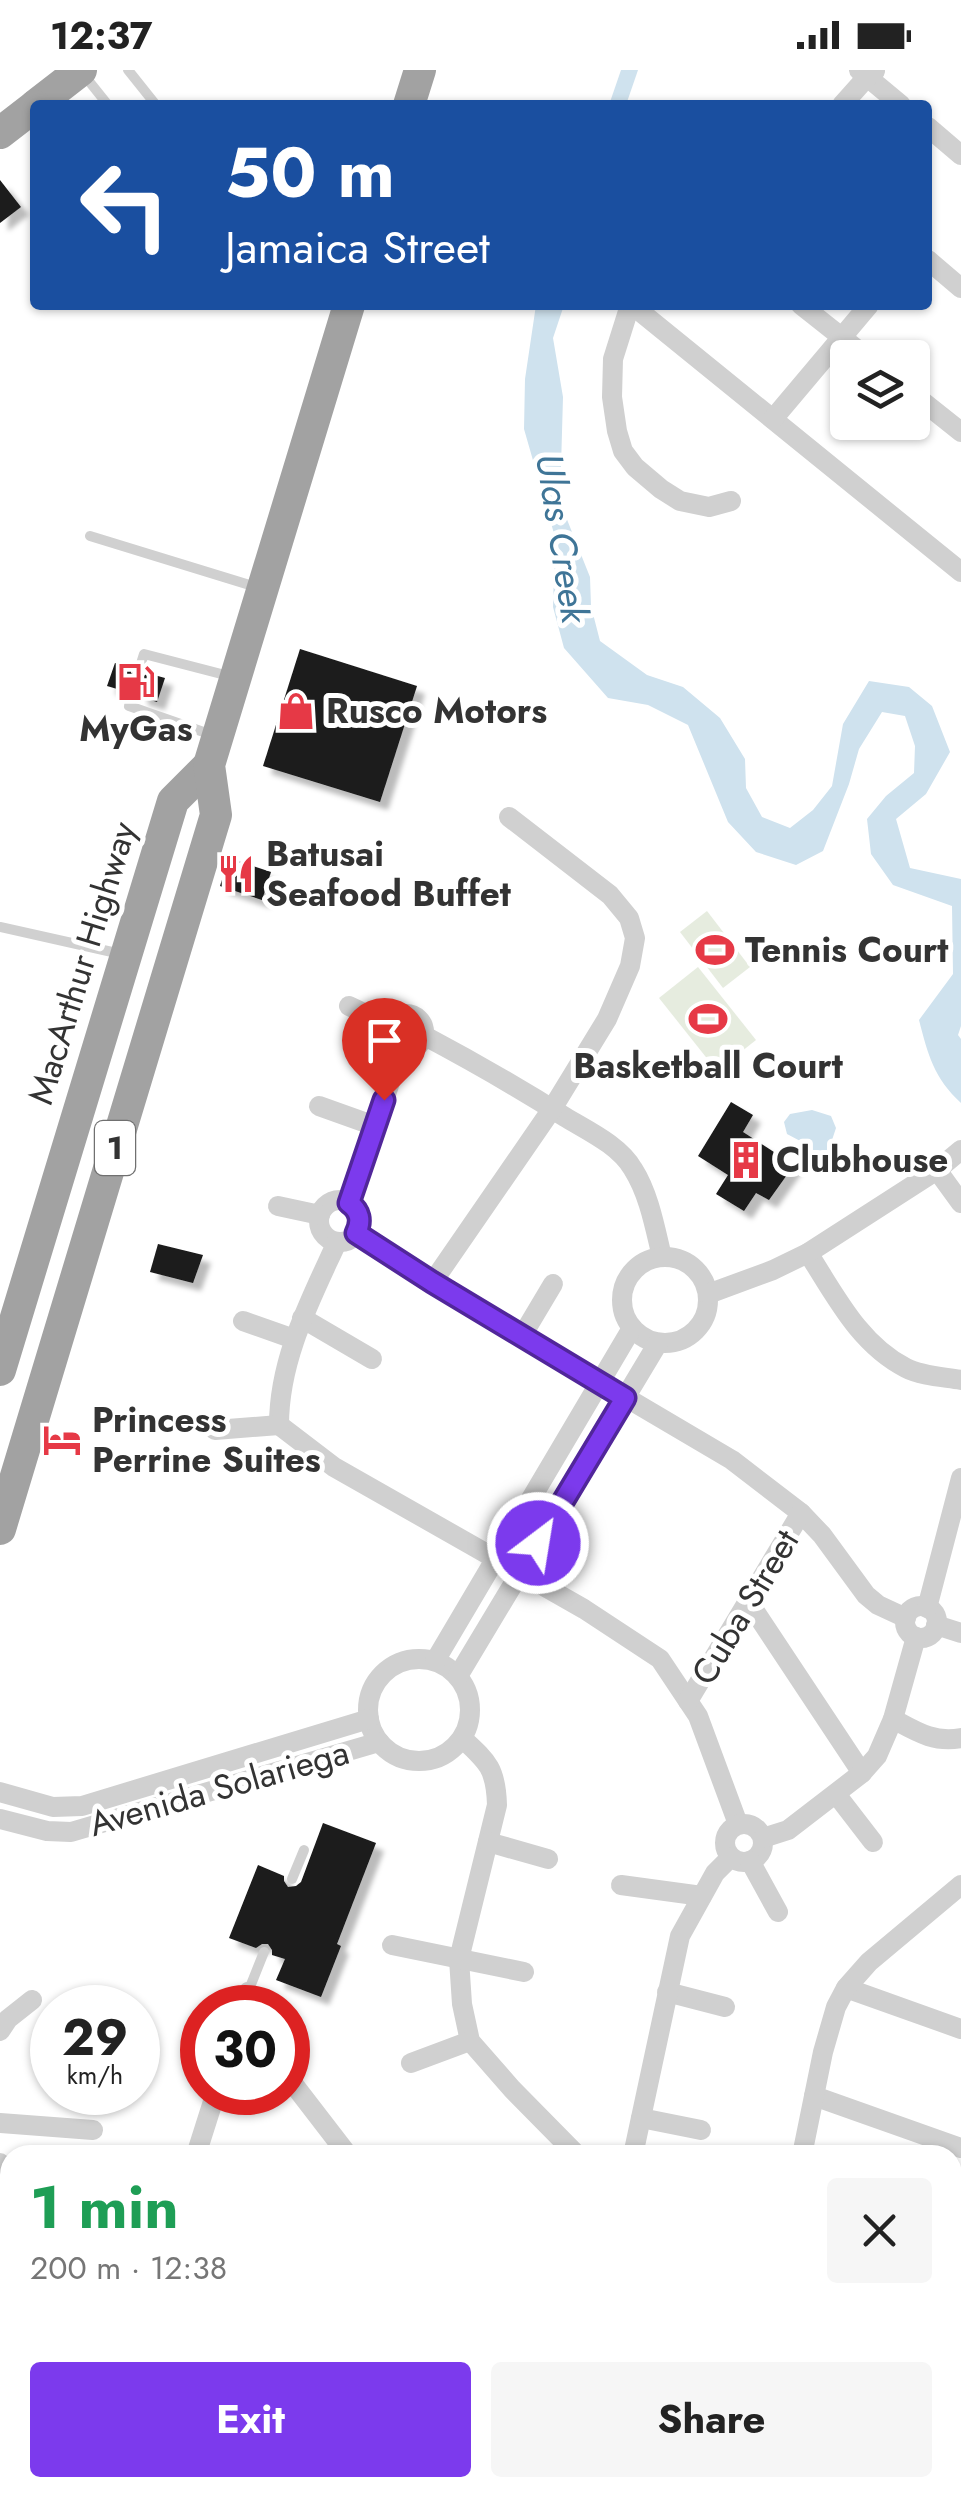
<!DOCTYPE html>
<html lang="en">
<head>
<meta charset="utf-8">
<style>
  :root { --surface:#fff; --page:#f6f6f6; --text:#222; --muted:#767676; --accent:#7c3aed }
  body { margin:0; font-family:Jost,sans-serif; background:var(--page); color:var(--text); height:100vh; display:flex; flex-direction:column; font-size:38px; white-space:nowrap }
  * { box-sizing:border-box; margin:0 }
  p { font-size:32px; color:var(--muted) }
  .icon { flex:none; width:55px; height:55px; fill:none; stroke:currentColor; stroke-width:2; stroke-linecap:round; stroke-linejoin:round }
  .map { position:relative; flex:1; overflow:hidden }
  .sheet { position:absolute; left:0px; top:2075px; width:962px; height:352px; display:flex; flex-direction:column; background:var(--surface); border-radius:30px 30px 0 0; box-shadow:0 2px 8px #0004 }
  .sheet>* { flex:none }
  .hud { position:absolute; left:30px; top:30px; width:902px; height:210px; border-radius:10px; box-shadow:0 2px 8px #0004; background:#1a4fa0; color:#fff; overflow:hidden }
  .controls { position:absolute; left:830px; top:270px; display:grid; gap:20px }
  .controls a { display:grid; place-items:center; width:100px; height:100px; border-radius:10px; background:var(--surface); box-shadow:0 2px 8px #0004; font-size:50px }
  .speed { position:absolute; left:30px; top:1915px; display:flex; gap:20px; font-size:50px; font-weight:700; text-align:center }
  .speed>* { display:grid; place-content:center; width:130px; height:130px; border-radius:50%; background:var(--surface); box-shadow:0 2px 8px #0004; line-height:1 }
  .speed small { font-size:25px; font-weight:400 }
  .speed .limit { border:15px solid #d22; background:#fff; color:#111 }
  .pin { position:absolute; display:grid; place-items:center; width:85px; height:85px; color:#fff; margin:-102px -42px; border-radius:50% 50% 50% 0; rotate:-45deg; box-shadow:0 0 10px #0007 }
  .pin .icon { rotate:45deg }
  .me { position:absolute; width:110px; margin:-55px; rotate:31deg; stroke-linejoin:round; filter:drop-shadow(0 0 8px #0008) }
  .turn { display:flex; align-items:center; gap:35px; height:210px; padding:0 30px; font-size:45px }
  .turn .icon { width:130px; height:130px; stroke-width:2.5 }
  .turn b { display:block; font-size:70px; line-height:85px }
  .round { display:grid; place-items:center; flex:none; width:105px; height:105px; border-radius:10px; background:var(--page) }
  .overview { display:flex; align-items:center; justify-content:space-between; height:170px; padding:0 30px }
  h1 { font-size:60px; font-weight:700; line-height:75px; color:#1e9e55 }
  .button { display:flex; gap:20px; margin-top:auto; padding:20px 30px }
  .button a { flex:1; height:115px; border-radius:10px; background:var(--accent); color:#fff; font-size:40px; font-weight:700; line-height:115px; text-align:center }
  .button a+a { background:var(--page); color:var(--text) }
  .status { display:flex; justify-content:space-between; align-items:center; height:70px; padding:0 50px; background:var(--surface); direction:ltr }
  .status svg { height:28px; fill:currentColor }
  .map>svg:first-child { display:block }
</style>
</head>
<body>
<div class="status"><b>12:37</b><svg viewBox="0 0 49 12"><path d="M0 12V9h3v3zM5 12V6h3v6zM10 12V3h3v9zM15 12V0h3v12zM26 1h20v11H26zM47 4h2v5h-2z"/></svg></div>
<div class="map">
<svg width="961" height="2427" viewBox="0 0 961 2427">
  <defs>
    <filter id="shadow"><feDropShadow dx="8" dy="8" stdDeviation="2.5" flood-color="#0004"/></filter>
  </defs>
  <rect width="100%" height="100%" fill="#fff"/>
  <g fill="#e6ecdf">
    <path d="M707 841 750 897 723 918 680 862Z"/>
    <path d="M698 897 756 970 717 1001 659 928Z"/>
  </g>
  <g fill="#cfe2ee">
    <path d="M621 0H638L626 35H609Z"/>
    <path d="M536 235H564L553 268 563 327 560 432 590 507 591 536 600 571 647 605 683 617 720 648 745 689 746 718 762 747 790 758 813 740 832 716 843 654 869 611 909 617 932 636 950 682 926 724 896 749 910 798 961 809V956L958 965 961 969V1033C934 1008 928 985 919 950L953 904 952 836 893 815 871 784 867 749 886 726 914 703 915 676 905 646 882 642 859 679 849 714 823 781 796 795 756 782 728 752 688 655 648 635 608 628 564 578 553 537 555 467 524 359 525 309Z"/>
    <path d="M812 1040 831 1046 836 1058 832 1070 835 1078 819 1090 810 1084 804 1073 787 1064 784 1052 790 1044Z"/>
    <circle cx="842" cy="1095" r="11"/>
  </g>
  <g fill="#1a1a1a" filter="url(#shadow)">
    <path d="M0 110 21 137 0 153Z"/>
    <path d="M300 579 417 616 380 732 263 696Z"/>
    <path d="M115 593 131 597V603L136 608H142L147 603 165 608 157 632 140 627V621L135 616H129L124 621 107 616Z"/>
    <path d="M229 788 271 802 262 830 220 816Z"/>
    <path d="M731 1032 753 1045 743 1062 794 1095 769 1130 756 1123 744 1141 716 1124 728 1105 698 1086Z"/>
    <path d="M158 1174 203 1185 193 1213 150 1202Z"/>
    <path d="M323 1753 376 1773 337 1874 341 1876 321 1927 276 1910 285 1889 272 1885V1880L268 1874H262L256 1878 229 1868 258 1795 284 1806V1811L288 1817 296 1816 301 1812Z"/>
  </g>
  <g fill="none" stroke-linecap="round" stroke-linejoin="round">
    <g stroke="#d0d0d0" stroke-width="10">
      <path d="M128 0 156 35"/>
      <path d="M84 5 108 35"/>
      <path d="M90 466 256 517"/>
      <path d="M139 600 144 584 229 606"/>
      <path d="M132 624 129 636 215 666"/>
      <path d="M0 857 121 884"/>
      <path d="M292 1809 304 1780"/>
      <path d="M248 1922 264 1882"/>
    </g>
    <g stroke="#d0d0d0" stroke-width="20">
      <path d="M859 0 901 35"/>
      <path d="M842 35 867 7 875 1"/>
      <path d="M928 57 961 85"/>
      <path d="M928 190 961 218"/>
      <path d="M630 235 613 289 612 327 617 361 623 381 635 397 661 419 680 431 709 437 731 431"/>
      <path d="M632 235 961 502"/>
      <path d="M801 235 868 288"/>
      <path d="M912 323 961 362"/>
      <path d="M773 349 869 235"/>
      <path d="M349 936 389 955"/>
      <circle cx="406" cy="962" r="18"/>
      <path d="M423 965C472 991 519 1018 565 1047 588 1061 619 1075 633 1099 649 1124 655 1158 662 1187"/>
      <path d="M319 1036 375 1056"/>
      <path d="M937 1100 961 1133"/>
      <circle cx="340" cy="1151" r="21"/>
      <path d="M349 1133 401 980"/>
      <path d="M278 1136 320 1145"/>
      <path d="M357 1163 432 1213 732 1390 801 1443 822 1465 866 1525 878 1535 906 1548"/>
      <path d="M808 1183C835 1225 859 1274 906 1298 921 1306 944 1307 961 1310"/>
      <circle cx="665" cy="1230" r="43"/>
      <path d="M432 1213 552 1039 607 949 630 896 635 868 629 848 610 825 509 747"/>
      <path d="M708 1224 773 1200 808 1183 937 1100 961 1080"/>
      <path d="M302 1248 372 1289"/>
      <path d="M243 1251 294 1269"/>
      <path d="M522 1266 553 1214"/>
      <path d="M279 1355 334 1397 584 1539 660 1589 698 1646 738 1754"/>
      <path d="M279 1355C279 1289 310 1231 337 1172"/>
      <path d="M215 1360 279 1355"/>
      <path d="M748 1531 862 1703"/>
      <circle cx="921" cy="1552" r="16"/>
      <path d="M927 1538 961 1408"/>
      <path d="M936 1555 961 1563"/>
      <circle cx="419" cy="1640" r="51"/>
      <path d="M435 1591 632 1258"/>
      <path d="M458 1606 658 1273"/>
      <path d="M688 1631 801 1443"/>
      <path d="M893 1649C917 1662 934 1673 961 1668"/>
      <path d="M462 1668C487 1691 496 1698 497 1735L459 1889 462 1934 470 1971 512 2019 577 2085"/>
      <path d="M0 1722 53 1737 82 1736 369 1649"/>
      <path d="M836 1724 873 1772"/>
      <path d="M0 1749 47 1761 71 1762 379 1672"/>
      <circle cx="744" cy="1773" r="19"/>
      <path d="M763 1768 788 1760 862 1703 877 1686 893 1649 916 1567"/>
      <path d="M488 1772 548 1789"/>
      <path d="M750 1791 778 1842"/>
      <path d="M621 1815 702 1826"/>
      <path d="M392 1875 524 1902"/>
      <path d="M846 1918 961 1959"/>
      <path d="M667 1922 725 1937"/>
      <path d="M244 1938 248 1922"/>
      <path d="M0 1961 8 1949 32 1930"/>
      <path d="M411 1993 470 1971"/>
      <path d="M291 2011 348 2085"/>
      <path d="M814 2026 961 2078"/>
      <path d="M641 2048 701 2060"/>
      <path d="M0 2053 93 2060"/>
      <path d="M196 2085 216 2022"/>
      <path d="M633 2085 680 1866 715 1803 731 1787"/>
      <path d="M802 2085 823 1982 836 1937 846 1918 869 1892 961 1815"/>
      <path d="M0 2093V2110"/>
      <path d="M952 2171 961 2174"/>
      <path d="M577 2418 588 2427"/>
      <path d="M728 2418 740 2427"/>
      <path d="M87 2427 90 2418"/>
      <path d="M288 2427 289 2418"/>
      <path d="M388 2427 389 2418"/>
      <path d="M486 2427 487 2418"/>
    </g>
    <g stroke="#a2a2a2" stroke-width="32">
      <path d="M36 35 81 0"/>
      <path d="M409 35 420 0"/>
      <path d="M0 63 35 36"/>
      <path d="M0 1300 173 731 209 695"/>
      <path d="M0 1459 216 745 209 695 349 235"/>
    </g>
  </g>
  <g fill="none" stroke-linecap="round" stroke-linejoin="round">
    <g stroke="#51269a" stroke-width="25">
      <path id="route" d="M384 1030 349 1133C360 1141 362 1151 356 1163L432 1212 625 1328 538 1473"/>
    </g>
    <use href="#route" stroke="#7c3aed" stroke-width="18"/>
  </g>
  <defs>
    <g id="fuel-bare" transform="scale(3)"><path d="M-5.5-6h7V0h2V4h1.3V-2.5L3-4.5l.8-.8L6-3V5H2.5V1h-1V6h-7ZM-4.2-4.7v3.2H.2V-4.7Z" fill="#e63946" stroke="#fff" stroke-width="2.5" paint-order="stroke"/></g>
    <g id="shop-bare" transform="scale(3)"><path d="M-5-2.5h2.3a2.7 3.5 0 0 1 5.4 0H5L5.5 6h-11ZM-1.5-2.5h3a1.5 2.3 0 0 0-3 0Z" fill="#e63946" stroke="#fff" stroke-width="2.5" paint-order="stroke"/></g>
    <g id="restaurant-bare" transform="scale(3)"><path d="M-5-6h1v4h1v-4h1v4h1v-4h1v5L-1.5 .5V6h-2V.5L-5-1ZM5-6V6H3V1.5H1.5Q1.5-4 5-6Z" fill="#e63946" stroke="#fff" stroke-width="2.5" paint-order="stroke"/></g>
    <g id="stadium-bare" transform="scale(3)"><path d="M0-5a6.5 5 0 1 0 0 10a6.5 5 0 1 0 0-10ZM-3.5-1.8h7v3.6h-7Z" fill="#e63946" stroke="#fff" stroke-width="2.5" paint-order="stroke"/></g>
    <g id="building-bare" transform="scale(3)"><path d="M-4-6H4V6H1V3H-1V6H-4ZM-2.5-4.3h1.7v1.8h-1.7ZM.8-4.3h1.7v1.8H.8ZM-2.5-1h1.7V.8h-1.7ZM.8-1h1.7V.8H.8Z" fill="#e63946" stroke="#fff" stroke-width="2.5" paint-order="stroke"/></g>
    <g id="hotel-bare" transform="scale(3)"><path d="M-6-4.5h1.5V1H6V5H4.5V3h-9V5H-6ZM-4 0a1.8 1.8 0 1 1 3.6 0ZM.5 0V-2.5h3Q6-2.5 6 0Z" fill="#e63946" stroke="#fff" stroke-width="2.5" paint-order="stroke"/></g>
  </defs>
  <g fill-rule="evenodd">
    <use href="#fuel-bare" x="136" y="612"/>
    <use href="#shop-bare" x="296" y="641"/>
    <use href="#restaurant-bare" x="236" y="804"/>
    <use href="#stadium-bare" x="715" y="880"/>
    <use href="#stadium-bare" x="708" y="949"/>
    <use href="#building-bare" x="746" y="1090"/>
    <use href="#hotel-bare" x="62" y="1370"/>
  </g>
  <g text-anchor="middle" stroke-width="10" stroke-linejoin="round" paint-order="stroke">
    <rect fill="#fff" stroke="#707070" stroke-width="2.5" x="95" y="1051" width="40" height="54" rx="8"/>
    <g font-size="32" font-weight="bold" fill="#333">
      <text x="115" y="1089">1</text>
    </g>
    <g font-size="35" font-weight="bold" fill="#333" stroke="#fff" text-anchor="start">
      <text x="326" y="653">Rusco Motors</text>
      <text x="136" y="671" text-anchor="middle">MyGas</text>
      <text x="266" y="796">Batusai<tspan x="266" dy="40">Seafood Buffet</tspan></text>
      <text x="745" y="892">Tennis Court</text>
      <text x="708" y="1008" text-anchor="middle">Basketball Court</text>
      <text x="776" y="1102">Clubhouse</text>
      <text x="92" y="1362">Princess<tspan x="92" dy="40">Perrine Suites</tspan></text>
    </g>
    <g font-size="35" fill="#333" stroke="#fff">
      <text transform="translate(82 893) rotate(-73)" y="12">MacArthur Highway</text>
      <text transform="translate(745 1537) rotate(-59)" y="12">Cuba Street</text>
      <text transform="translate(219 1718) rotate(-16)" y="12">Avenida Solariega</text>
    </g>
    <g font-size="38" font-style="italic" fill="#3f7597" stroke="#fff">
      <text transform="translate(562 468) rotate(81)" y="13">Ulas Creek</text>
    </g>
  </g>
</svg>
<div class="controls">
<a><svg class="icon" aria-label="layers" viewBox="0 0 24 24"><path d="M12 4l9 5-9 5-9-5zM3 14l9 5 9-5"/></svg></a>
</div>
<div class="speed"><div>29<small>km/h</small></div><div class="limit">30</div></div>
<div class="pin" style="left:384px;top:1030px;background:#d93025"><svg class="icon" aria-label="arrive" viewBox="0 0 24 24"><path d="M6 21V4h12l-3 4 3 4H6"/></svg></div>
<svg class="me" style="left:538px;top:1473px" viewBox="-20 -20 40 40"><circle r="17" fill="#7c3aed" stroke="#fff" stroke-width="3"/><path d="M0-11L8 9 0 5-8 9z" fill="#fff"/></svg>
<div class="hud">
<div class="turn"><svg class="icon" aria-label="left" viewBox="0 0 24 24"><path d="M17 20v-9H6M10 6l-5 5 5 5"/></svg><div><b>50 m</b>Jamaica Street</div></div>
</div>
<section class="sheet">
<div class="overview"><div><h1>1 min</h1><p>200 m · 12:38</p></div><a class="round"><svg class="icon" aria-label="close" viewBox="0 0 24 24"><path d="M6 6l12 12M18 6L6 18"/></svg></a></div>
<div class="button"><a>Exit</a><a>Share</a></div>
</section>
</div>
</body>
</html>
